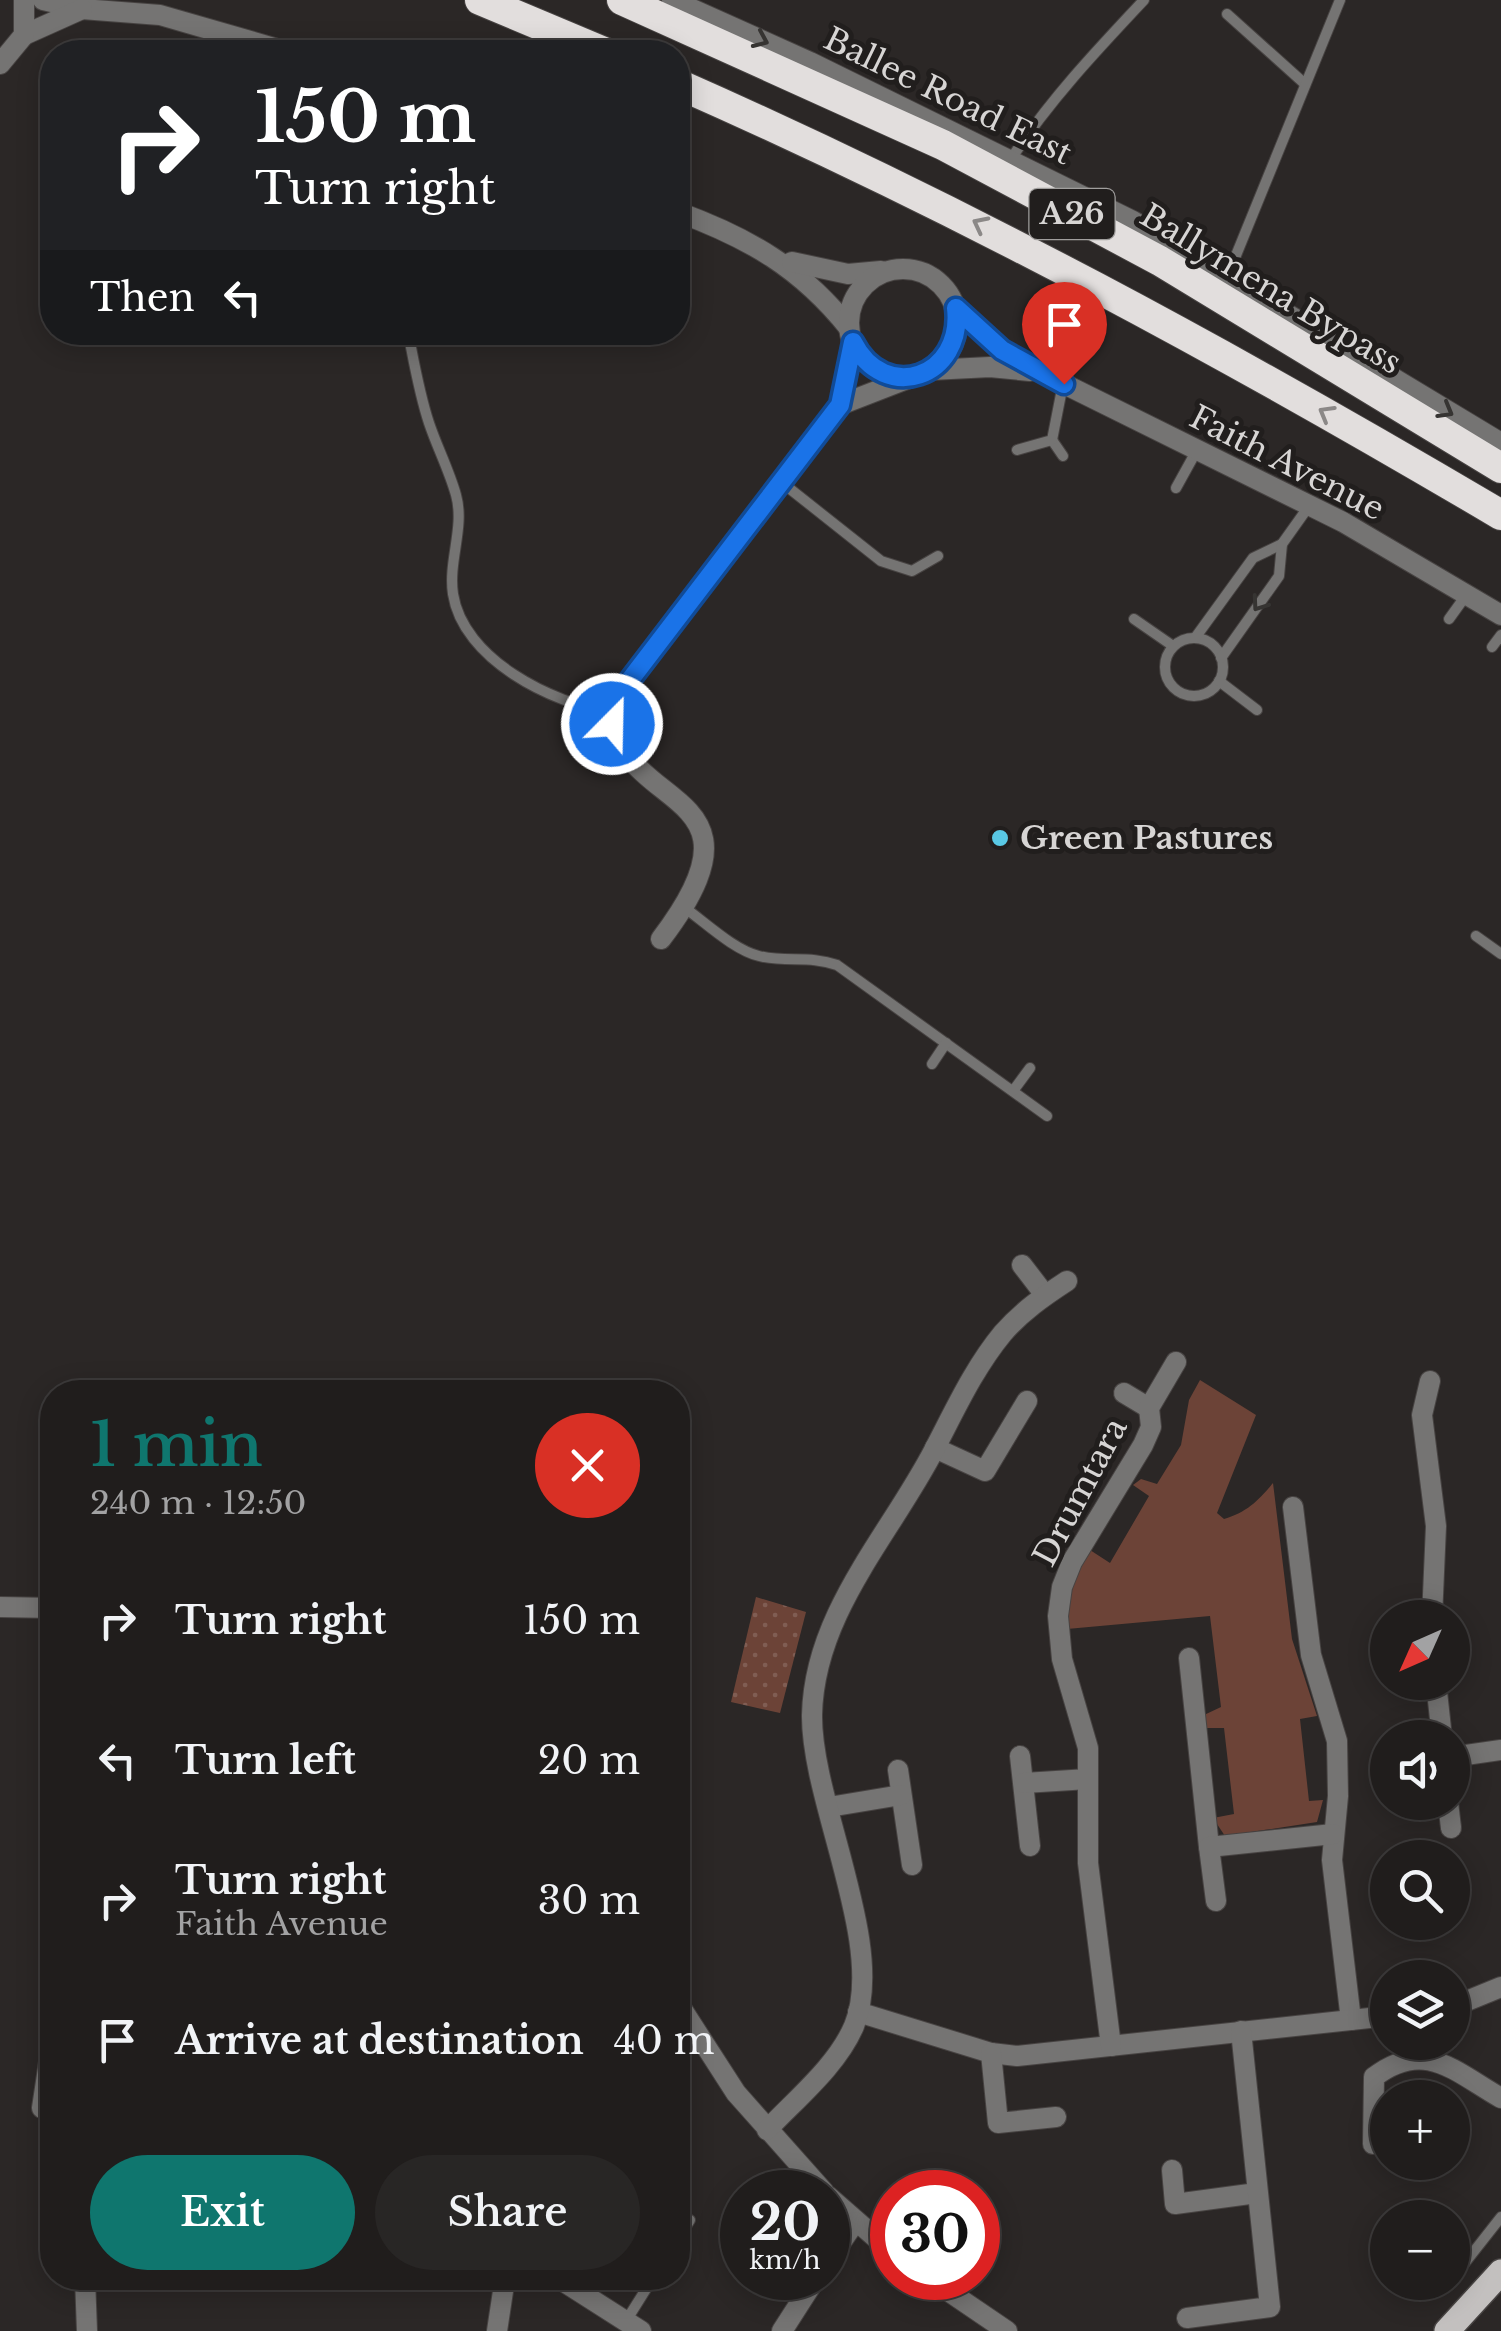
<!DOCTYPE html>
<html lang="en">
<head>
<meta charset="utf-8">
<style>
  :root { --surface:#201d1c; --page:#282625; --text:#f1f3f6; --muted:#a2a2a3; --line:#3d3b3b; --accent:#0f766e }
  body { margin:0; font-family:"Libre Baskerville",serif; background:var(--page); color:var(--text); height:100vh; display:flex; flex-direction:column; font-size:38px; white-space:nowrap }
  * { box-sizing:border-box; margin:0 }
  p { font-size:32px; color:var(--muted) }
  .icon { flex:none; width:55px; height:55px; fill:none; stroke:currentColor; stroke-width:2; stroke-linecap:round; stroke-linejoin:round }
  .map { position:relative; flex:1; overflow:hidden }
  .panel { position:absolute; left:40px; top:1380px; width:650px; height:910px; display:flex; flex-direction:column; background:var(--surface); border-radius:40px; box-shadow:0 5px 25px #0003,0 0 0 2px var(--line) }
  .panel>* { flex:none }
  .banner { position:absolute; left:40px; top:40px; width:650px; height:305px; border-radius:40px; box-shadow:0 5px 25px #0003,0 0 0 2px var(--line); background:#202124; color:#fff; overflow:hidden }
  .needle { width:65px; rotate:225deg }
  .controls { position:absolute; left:1370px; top:1600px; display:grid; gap:20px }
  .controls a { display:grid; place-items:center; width:100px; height:100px; border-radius:50%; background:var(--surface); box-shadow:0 5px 25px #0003,0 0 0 2px var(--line); font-size:50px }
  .speed { position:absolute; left:720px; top:2170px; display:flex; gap:20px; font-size:50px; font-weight:700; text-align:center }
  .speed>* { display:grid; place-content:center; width:130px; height:130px; border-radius:50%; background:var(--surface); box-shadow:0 5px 25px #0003,0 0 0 2px var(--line); line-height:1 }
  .speed small { font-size:25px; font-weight:400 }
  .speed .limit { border:15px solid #d22; background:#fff; color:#111 }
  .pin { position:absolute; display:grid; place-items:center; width:85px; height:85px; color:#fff; margin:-102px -42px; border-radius:50% 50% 50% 0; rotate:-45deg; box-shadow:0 0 10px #0007 }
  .pin .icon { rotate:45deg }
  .me { position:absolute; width:110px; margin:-55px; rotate:23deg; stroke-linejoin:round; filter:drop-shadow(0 0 8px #0008) }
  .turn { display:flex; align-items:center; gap:35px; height:210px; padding:0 50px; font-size:45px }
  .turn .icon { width:130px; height:130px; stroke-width:2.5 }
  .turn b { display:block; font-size:70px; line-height:85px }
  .then { display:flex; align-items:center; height:95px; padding:0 50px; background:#0003; gap:20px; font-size:38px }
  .round { display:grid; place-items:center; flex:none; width:105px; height:105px; border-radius:52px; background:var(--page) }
  .summary { display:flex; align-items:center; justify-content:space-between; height:170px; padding:0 50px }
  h1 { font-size:60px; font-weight:600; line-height:75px; color:var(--accent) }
  .primary-button { display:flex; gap:20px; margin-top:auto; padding:20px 50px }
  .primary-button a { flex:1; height:115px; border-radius:60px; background:var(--accent); color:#fff; font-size:40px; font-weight:600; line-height:115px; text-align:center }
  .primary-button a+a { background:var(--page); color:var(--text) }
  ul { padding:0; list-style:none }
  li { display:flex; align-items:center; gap:30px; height:140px; padding:0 50px }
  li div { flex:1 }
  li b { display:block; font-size:38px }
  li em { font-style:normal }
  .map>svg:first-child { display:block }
</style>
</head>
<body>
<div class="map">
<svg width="1501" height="2331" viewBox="0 0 1501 2331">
  <defs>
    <pattern id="park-dots" width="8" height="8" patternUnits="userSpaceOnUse" patternTransform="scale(2.5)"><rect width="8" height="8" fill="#6c4337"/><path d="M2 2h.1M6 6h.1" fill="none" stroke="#805d53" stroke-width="1.8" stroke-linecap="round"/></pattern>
  </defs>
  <rect width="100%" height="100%" fill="#2b2726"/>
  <path fill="#6c4337" d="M1200 1380 1256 1415 1217 1513 1224 1519C1247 1512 1258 1501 1273 1483L1292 1639 1317 1716 1300 1719 1309 1801 1323 1800 1317 1822 1225 1836 1213 1818 1234 1814 1224 1728H1201L1204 1715 1221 1707 1210 1616 1067 1629 1069 1587 1090 1550 1110 1563 1149 1496 1133 1485 1141 1479 1157 1484 1181 1445 1189 1400Z"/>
  <path fill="url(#park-dots)" d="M756 1597 806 1612 780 1713 731 1702Z"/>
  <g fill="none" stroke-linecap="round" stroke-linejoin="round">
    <g stroke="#474342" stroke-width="12">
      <g id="lane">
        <path d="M1227 14 1305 84"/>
        <path d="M1011 159C1049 101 1096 51 1144 0"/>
        <path d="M1228 275 1340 0"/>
        <path d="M408 332C414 362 419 393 429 423 437 447 449 470 456 495 465 527 448 561 453 594 463 659 552 704 611 712"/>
        <path d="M1052 440 1063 456"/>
        <path d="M1017 450 1052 440 1063 384"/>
        <path d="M780 481 881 561 912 571 938 556"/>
        <path d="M1176 488 1197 450"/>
        <path d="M1134 619 1173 646"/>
        <path d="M1449 619 1467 594"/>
        <circle cx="1194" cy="667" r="29"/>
        <path d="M1195 638 1253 558 1282 544"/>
        <path d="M1492 647 1501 635"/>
        <path d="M1221 658 1279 576 1282 544 1309 506"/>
        <path d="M1219 681 1257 710"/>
        <path d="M685 908C706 923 734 950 759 956 787 963 809 955 837 965L1047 1116"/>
        <path d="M1476 936 1501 954"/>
        <path d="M932 1064 946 1043"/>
        <path d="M1013 1091 1030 1068"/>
        <path d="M678 2213 690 2220 678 2239"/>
        <path d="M1464 2264 1501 2217"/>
        <path d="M626 2321 653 2278"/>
      </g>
    </g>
    <g stroke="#474342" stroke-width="22">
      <g id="street">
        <path d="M43 0 82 9 160 15 288 52"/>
        <path d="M672 0 810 62 1133 221 1501 443"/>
        <path d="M24 35 82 9"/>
        <path d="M0 64 24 35V0"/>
        <path d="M678 212C749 238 801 268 849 328"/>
        <path d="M792 262 848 274 881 271"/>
        <circle cx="903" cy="323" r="54"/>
        <path d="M956 308 1002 349 1042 373 1343 522 1501 615"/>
        <path d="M931 370 990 367 1030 371"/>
        <path d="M840 405 907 379"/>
        <path d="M661 939C778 785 620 814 611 712L620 693 840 405 853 343"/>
        <path d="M1022 1265 1045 1295"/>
        <path d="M1430 1381 1422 1415 1436 1526 1432 1618"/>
        <path d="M1124 1393 1149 1408"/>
        <path d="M935 1448 985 1471 1027 1401"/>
        <path d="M1293 1507 1311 1655 1337 1741 1338 1796 1332 1860 1351 2020"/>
        <path d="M0 1607 52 1608"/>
        <path d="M1189 1658 1209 1847"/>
        <path d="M1436 1682 1442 1738"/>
        <path d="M1020 1756 1030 1846"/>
        <path d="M1452 1757 1501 1750"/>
        <path d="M898 1770 912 1865"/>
        <path d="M1024 1783 1088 1779"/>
        <path d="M1448 1802 1451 1828"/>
        <path d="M829 1807 901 1795"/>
        <path d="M1216 1901 1209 1847 1333 1834"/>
        <path d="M678 2003 736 2093 824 2192"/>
        <path d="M1452 2007 1501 1987"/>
        <path d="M858 2012 991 2053 1017 2056 1388 2016"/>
        <path d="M1111 2046 1088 1863V1748L1062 1659 1058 1616 1062 1587 1072 1562 1143 1445 1151 1427 1149 1408 1176 1362"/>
        <path d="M991 2053 998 2123 1056 2117"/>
        <path d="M42 2108 52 2042"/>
        <path d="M767 2130C796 2099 837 2066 854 2026 887 1946 811 1802 812 1715 814 1613 890 1535 934 1450 955 1410 974 1368 1003 1333 1021 1312 1044 1296 1067 1281"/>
        <path d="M1373 2144 1374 2077C1425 2038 1455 2072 1501 2098"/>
        <path d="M1172 2170 1175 2204 1257 2193"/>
        <path d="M828 2196 892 2252"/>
        <path d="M828 2261 855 2222"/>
        <path d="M85 2278 87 2331"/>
        <path d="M558 2278 641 2331"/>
        <path d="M929 2278 1007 2331"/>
        <path d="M1187 2318 1270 2307 1241 2031"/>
        <path d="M497 2331 505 2278"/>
        <path d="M782 2331 816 2278"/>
      </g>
    </g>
    <g stroke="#474342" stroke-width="28">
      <path id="primary" d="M1447 2331 1501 2272"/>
    </g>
    <g stroke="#474342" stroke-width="32">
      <g id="highway">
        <path d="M480 0 604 52"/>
        <path d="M622 0 943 145 1160 261 1501 468"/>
        <path d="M678 84C964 210 1232 356 1501 515"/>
      </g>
    </g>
    <use href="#lane" stroke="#757473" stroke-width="10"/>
    <use href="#street" stroke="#757473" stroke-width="20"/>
    <use href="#primary" stroke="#c3c0bf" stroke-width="25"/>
    <use href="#highway" stroke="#e2dedd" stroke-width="30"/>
  </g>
  <defs><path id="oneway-chevron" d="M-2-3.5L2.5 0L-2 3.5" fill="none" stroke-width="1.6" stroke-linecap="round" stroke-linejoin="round" transform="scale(2.5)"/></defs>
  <g stroke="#363432">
    <use href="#oneway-chevron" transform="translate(761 40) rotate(24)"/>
    <use href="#oneway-chevron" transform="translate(1446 411) rotate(30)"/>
    <use href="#oneway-chevron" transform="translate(1259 604) rotate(125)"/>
  </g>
  <g stroke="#8b8887">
    <use href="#oneway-chevron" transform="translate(980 224) rotate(-153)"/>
    <use href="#oneway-chevron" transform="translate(1326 413) rotate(-150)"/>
  </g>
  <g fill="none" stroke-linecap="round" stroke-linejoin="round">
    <g stroke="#114b97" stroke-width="25">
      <path id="route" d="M612 724 611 712 620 693 840 405 853 342C885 405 964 377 956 308L1002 350 1064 384"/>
    </g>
    <use href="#route" stroke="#1a73e8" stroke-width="18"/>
  </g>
  <circle fill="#59c8e4" stroke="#211e1d" stroke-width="4" cx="1000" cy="838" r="10"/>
  <g text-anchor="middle" stroke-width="10" stroke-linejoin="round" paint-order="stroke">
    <rect fill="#211e1d" stroke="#a09e9d" stroke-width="2.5" x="1029.5" y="189" width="85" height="50" rx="8"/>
    <g font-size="30" font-weight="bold" fill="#d7d5d4">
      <text x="1072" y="224">A26</text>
    </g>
    <g font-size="32" fill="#d7d5d4" stroke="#211e1d">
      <text transform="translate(948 96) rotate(26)" y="11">Ballee Road East</text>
      <text transform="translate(1271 289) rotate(31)" y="11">Ballymena Bypass</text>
      <text transform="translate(1287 463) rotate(27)" y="11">Faith Avenue</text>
      <text transform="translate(1080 1492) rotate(-62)" y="11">Drumtara</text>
    </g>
    <g font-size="32" font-weight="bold" fill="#d7d5d4" stroke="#211e1d" text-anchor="start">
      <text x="1020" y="849">Green Pastures</text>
    </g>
  </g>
</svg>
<div class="controls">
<a><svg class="needle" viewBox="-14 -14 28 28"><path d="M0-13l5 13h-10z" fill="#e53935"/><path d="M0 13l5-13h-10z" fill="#a2a2a3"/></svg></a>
<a><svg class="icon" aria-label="sound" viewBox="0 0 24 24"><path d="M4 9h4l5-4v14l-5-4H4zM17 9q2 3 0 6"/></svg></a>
<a><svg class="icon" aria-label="search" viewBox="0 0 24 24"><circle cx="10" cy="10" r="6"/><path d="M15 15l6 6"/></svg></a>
<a><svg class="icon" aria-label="layers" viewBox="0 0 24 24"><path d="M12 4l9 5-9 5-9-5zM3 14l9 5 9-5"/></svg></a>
<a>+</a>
<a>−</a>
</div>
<div class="speed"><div>20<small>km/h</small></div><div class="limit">30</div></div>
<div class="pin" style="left:1064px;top:384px;background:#d93025"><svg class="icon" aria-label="arrive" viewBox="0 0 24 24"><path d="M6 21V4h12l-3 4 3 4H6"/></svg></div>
<svg class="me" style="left:612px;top:724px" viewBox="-20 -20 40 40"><circle r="17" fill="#1a73e8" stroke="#fff" stroke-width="3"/><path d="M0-11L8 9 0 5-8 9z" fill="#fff"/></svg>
<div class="banner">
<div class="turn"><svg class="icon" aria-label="right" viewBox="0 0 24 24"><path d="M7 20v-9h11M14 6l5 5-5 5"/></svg><div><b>150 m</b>Turn right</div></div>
<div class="then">Then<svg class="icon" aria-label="left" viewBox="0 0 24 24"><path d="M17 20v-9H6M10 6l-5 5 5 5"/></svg></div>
</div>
<section class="panel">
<div class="summary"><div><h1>1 min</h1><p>240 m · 12:50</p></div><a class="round" style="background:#d93025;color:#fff"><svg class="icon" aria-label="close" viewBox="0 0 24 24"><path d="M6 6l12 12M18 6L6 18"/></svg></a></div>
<ul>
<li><svg class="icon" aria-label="right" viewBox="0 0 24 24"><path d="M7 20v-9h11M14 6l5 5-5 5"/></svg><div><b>Turn right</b></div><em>150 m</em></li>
<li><svg class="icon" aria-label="left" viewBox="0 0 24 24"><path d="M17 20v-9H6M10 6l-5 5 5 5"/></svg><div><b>Turn left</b></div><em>20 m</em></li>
<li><svg class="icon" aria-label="right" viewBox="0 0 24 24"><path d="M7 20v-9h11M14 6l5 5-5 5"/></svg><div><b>Turn right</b><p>Faith Avenue</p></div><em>30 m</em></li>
<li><svg class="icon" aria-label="arrive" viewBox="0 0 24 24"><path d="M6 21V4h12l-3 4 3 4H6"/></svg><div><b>Arrive at destination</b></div><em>40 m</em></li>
</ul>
<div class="primary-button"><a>Exit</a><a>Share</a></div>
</section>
</div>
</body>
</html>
